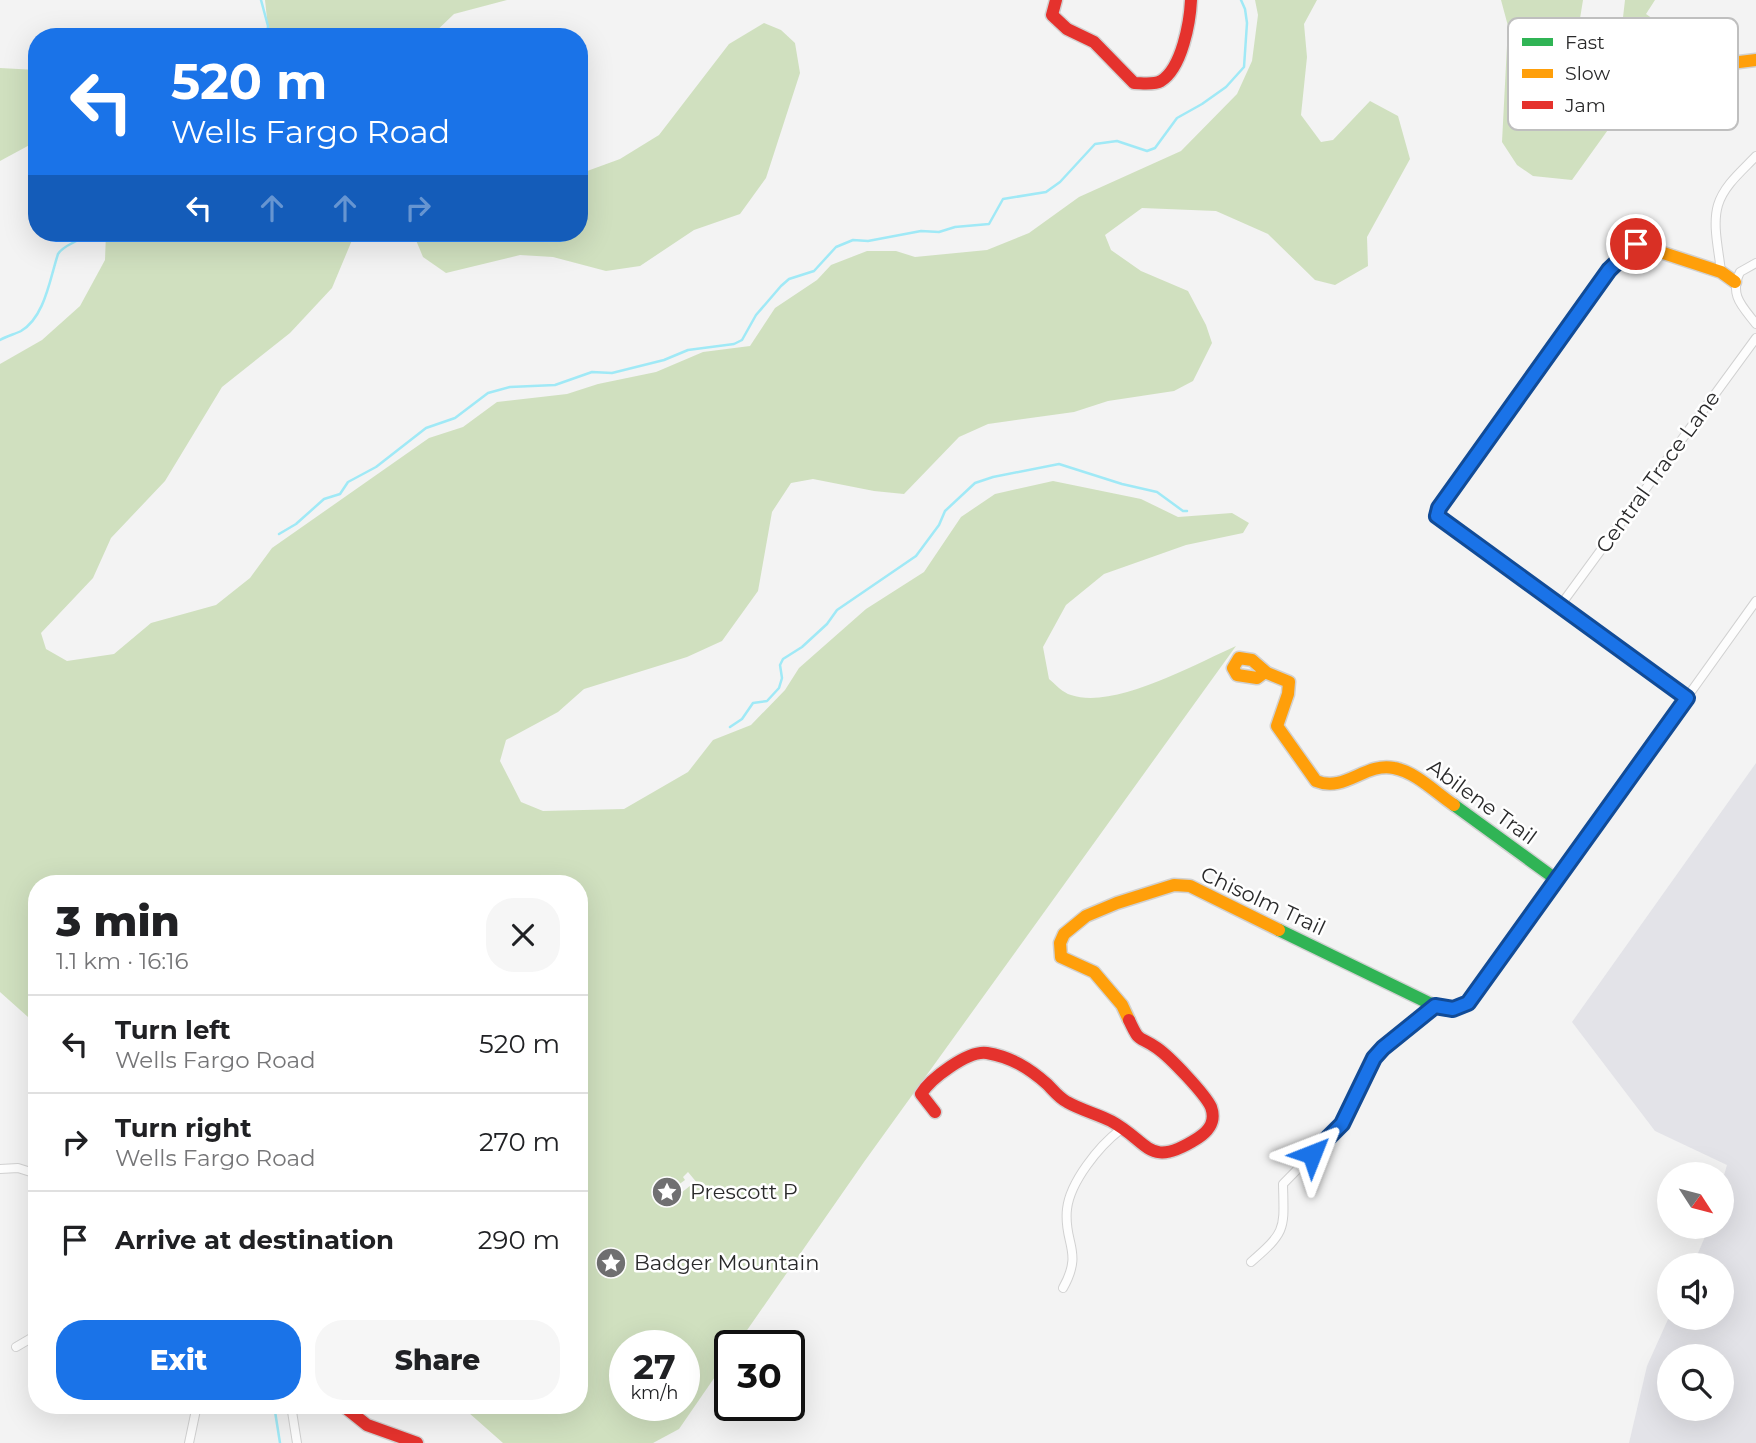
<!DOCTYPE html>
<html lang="en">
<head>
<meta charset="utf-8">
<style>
  :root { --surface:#fff; --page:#f6f6f6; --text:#202124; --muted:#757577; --line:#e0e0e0; --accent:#1a73e8 }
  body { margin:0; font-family:Montserrat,sans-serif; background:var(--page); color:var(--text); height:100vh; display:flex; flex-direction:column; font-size:26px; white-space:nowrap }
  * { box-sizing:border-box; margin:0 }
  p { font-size:23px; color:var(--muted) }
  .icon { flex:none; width:38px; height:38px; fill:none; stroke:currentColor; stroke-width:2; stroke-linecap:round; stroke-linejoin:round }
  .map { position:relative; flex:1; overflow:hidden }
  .side { position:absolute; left:28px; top:875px; width:560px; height:539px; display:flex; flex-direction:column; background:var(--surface); border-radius:28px; box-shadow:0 7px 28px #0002 }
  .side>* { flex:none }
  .banner { position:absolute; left:28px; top:28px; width:560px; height:214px; border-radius:28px; box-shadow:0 7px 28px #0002; background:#1a73e8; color:#fff; overflow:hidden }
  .needle { width:46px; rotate:126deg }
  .buttons { position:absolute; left:1657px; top:1162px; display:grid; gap:14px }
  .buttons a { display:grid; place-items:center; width:77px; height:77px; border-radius:50%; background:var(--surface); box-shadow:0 7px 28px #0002; font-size:35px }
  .speed { position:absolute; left:609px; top:1330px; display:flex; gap:14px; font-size:35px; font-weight:700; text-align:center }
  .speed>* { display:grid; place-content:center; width:91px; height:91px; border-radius:50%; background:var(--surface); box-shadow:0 7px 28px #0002; line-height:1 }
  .speed small { font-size:18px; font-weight:400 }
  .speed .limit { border:4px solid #111; border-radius:10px; background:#fff; color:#111 }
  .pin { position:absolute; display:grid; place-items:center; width:60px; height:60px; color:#fff; margin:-30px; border:4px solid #fff; border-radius:50%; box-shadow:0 2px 7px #0007 }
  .me { position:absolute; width:77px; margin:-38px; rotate:45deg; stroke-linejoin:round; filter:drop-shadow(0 0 5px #0008) }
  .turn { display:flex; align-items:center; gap:24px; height:147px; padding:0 28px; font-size:32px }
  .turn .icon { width:91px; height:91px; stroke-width:2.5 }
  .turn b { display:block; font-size:49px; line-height:60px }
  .lanes { display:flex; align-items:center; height:66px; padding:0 28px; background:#0003; justify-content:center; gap:35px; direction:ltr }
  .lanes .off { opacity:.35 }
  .round { display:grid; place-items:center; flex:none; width:74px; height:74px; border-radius:28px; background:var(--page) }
  .headline { display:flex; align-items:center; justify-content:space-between; height:119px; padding:0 28px }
  h1 { font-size:42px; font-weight:800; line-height:52px }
  .action { display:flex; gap:14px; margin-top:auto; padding:14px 28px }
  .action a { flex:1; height:80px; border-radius:28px; background:var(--accent); color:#fff; font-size:28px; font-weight:800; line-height:80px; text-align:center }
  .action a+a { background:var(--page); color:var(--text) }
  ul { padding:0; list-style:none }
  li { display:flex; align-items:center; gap:21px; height:98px; padding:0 28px; border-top:2px solid var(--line) }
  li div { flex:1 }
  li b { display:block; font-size:26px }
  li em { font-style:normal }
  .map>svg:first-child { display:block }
</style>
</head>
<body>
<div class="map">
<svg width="1756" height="1443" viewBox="0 0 1756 1443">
  <rect width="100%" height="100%" fill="#f3f3f3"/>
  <path fill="#e3e3e8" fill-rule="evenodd" d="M1756 763V1443H1629L1647 1366 1669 1317 1722 1318V1265H1693L1709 1227H1722V1182L1727 1165 1655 1131 1572 1022ZM1670 1356H1722V1409H1670Z"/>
  <g fill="#d0e0bf" fill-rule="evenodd">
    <path d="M265 0H507L454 14 430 37H269Z"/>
    <path d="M1255 0H1317L1304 24 1307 57 1301 115 1321 142 1333 140 1370 101 1398 116 1410 159 1367 237 1368 266 1335 285 1315 280 1268 234 1216 211 1142 208 1105 235 1111 250 1141 271 1188 291 1206 325 1212 343 1193 381 1174 391 1108 401 1074 412 988 424 959 437 904 494 874 491 813 479 791 483 772 512 758 591 722 641 687 657 584 689 558 712 506 740 500 761 521 802 543 811 624 809 688 772 713 740 751 725 785 690 799 668 866 609 924 572 961 517 995 494 1053 481 1141 499 1178 517 1232 513 1249 523 1243 533 1186 545 1104 574 1066 605 1043 647 1049 679C1055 684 1063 693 1071 695 1114 710 1195 664 1236 646L864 1162 736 1346H730V1355L679 1429 653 1443H503L460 1405H579V884H37V1025L0 992V364L42 340 80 306 105 260 106 233H355L332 288 290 333 222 387 165 481 111 538 93 578 41 633 46 649 67 661 114 654 151 623 216 605 250 578 272 548 429 438 463 427 497 402 567 394 598 384 656 372 703 352 750 346 775 308 817 280 831 265 867 251H896L915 257 987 250 1029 233 1079 197 1181 151 1237 94 1252 61 1258 15ZM688 1172 698 1184 694 1188 691 1185 665 1206 655 1193V1186L666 1180 674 1188 685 1180 683 1177ZM625 1346H684V1405H625Z"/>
    <path d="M1501 0H1583L1578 31 1601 70 1605 72 1619 52 1625 0H1655L1646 14 1676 35 1572 180 1533 176 1517 165 1502 142 1508 26Z"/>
    <path d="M764 23 781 30 795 43 800 73 766 178 740 214 694 230 640 266 606 271 553 257 520 255 446 273 423 257 413 233H579V174L620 159 659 135 729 44Z"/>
    <path d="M0 68 37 70V141L0 161Z"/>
  </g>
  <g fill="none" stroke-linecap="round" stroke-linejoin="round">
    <g stroke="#a0e9f6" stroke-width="2.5">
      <path d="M261 0 268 26 267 37"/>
      <path d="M0 340C7 336 15 334 21 331 45 317 50 278 58 254 65 243 78 244 85 233"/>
      <path d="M279 534 296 524 324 499 340 494 348 482 376 467 426 428 455 418 488 393 510 387 555 385 592 372 612 373 664 360 688 350 734 344 742 340 756 315 781 286 789 279 814 271 836 247 853 240 868 241 921 231 939 232 955 227 989 224 1003 199 1046 192 1060 182 1095 144 1117 141 1147 151 1155 148 1177 118 1202 104 1226 87 1244 67 1247 23 1245 9 1241 0"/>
      <path d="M730 727 742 719 753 703 767 701 779 688 782 678 780 665 783 659 802 647 827 624 837 610 916 556 939 525 945 511 975 483 993 477 1059 464 1122 484 1157 492 1183 511H1187"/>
      <path d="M274 1405 280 1443"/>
    </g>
    <g stroke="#d1d1d1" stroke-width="10">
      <g id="street">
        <path d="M1756 263 1740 272C1729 295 1742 306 1756 324"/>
        <path d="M1721 272C1719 251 1712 225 1718 205 1724 185 1743 170 1756 156"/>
        <path d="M1560 606 1756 338"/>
        <path d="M0 1169 18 1168 37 1174"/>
        <path d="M1251 1262C1287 1231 1284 1229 1283 1184L1342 1124 1374 1058 1383 1048 1435 1006 1453 1009 1468 1003 1756 601"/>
        <path d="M1063 1288C1084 1251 1063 1243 1067 1209 1070 1182 1099 1146 1120 1130"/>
        <path d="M16 1347 33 1337 37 1331"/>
        <path d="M291 1405 297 1443"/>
        <path d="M189 1443 197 1405"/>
      </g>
    </g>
    <g stroke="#d1d1d1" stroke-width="15">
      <g id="fast">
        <path d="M1454 805 1557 880"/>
        <path d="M1279 930 1435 1006"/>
      </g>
    </g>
    <g stroke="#d1d1d1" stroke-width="15">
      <g id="slow">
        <path d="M1684 52 1715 65 1756 60"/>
        <path d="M1536 372 1609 270 1636 244 1721 272 1735 282"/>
        <path d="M1265 672 1257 678 1237 675 1233 668 1239 658 1252 660 1267 673 1289 682 1288 694 1277 726 1316 781C1345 793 1365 762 1394 768 1416 772 1436 793 1454 805"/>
        <path d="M1129 1020 1122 1005 1094 972 1061 957 1060 943 1064 934 1086 916 1117 903 1174 885 1190 886 1279 930"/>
      </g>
    </g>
    <g stroke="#d1d1d1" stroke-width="15">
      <g id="jam">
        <path d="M1056 0 1052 15 1067 29 1094 42 1134 83C1142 83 1154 85 1161 81 1182 68 1190 22 1191 0"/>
        <path d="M1536 372 1439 508 1436 516 1687 698"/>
        <path d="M935 1112 921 1094C930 1079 968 1050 987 1053 1011 1057 1029 1068 1047 1084 1053 1090 1059 1098 1067 1102 1081 1110 1097 1114 1111 1121 1150 1142 1148 1170 1198 1138 1210 1130 1216 1121 1211 1107 1205 1094 1170 1057 1157 1048 1138 1035 1140 1044 1129 1020"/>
        <path d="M342 1405 367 1425 417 1443"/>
      </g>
    </g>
    <use href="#street" stroke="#fdfdfd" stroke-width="8"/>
    <use href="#fast" stroke="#30b455" stroke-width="12"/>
    <use href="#slow" stroke="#ff9f0a" stroke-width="12"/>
    <use href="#jam" stroke="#e5322d" stroke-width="12"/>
  </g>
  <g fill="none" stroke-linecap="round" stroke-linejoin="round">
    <g stroke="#114b97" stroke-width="18">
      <path id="route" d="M1312 1154 1342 1124 1374 1058 1383 1048 1435 1006 1453 1009 1468 1003 1687 698 1437 516 1439 508 1609 270 1636 244"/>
    </g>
    <use href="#route" stroke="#1a73e8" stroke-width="12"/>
  </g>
  <defs>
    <g id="sight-disc" transform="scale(1.575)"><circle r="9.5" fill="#707071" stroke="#fff"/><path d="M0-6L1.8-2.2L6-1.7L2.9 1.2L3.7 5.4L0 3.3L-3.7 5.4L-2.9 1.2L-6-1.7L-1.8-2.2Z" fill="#fff"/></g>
  </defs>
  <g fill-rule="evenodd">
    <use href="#sight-disc" x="667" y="1192"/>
    <use href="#sight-disc" x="611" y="1263"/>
  </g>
  <g text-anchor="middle" stroke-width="5" stroke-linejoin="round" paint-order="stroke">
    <g font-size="21" fill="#2a2a2b" stroke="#fff">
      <text transform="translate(1658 472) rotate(-54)" y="7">Central Trace Lane</text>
      <text transform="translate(1482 802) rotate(36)" y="7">Abilene Trail</text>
      <text transform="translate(1263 901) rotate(25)" y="7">Chisolm Trail</text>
    </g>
    <g font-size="21" fill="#2a2a2b" stroke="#fff" text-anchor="start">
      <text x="690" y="1199">Prescott P</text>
      <text x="634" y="1270">Badger Mountain</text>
    </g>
  </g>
  <rect x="1508" y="18" width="230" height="112" rx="10" fill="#fff" stroke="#bfbfbf" stroke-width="2"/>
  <rect x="1522" y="38" width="31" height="8" fill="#30b455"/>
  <rect x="1522" y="69" width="31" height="9" fill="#ff9f0a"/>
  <rect x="1522" y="101" width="31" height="8" fill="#e5322d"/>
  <g font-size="19" fill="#2a2a2b">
    <text x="1565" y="49">Fast</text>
    <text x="1565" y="80">Slow</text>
    <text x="1565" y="112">Jam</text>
  </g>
</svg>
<div class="buttons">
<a><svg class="needle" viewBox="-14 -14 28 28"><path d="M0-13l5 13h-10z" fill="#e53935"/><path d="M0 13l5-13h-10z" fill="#757577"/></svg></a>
<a><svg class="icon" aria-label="sound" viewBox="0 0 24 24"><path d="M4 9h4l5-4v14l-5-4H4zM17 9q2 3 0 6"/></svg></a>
<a><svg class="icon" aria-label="search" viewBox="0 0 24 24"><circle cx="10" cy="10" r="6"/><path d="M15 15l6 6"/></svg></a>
</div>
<div class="speed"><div>27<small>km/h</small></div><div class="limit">30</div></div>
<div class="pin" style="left:1636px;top:244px;background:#d93025"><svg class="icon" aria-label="arrive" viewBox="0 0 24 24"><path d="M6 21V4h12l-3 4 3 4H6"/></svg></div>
<svg class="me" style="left:1312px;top:1154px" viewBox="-20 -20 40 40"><path d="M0-17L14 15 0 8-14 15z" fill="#1a73e8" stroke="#fff" stroke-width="4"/></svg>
<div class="banner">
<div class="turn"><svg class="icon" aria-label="left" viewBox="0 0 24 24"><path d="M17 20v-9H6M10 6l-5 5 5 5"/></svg><div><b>520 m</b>Wells Fargo Road</div></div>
<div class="lanes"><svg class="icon" aria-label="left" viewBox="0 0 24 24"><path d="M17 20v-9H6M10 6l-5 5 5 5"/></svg><svg class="icon off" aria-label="ahead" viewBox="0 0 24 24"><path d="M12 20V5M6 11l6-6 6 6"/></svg><svg class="icon off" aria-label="ahead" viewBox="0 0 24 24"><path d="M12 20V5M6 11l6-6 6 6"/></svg><svg class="icon off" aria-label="right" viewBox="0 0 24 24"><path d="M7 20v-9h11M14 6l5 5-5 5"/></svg></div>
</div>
<section class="side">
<div class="headline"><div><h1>3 min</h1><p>1.1 km · 16:16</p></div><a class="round"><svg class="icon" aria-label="close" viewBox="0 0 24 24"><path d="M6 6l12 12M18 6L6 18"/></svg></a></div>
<ul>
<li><svg class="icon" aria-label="left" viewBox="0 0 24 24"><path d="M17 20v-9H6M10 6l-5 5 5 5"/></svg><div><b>Turn left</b><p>Wells Fargo Road</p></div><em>520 m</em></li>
<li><svg class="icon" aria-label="right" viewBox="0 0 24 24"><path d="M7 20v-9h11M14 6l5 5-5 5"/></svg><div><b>Turn right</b><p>Wells Fargo Road</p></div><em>270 m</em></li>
<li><svg class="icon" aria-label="arrive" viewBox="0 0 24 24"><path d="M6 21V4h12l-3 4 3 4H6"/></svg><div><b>Arrive at destination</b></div><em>290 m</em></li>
</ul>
<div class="action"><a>Exit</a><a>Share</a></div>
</section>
</div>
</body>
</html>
